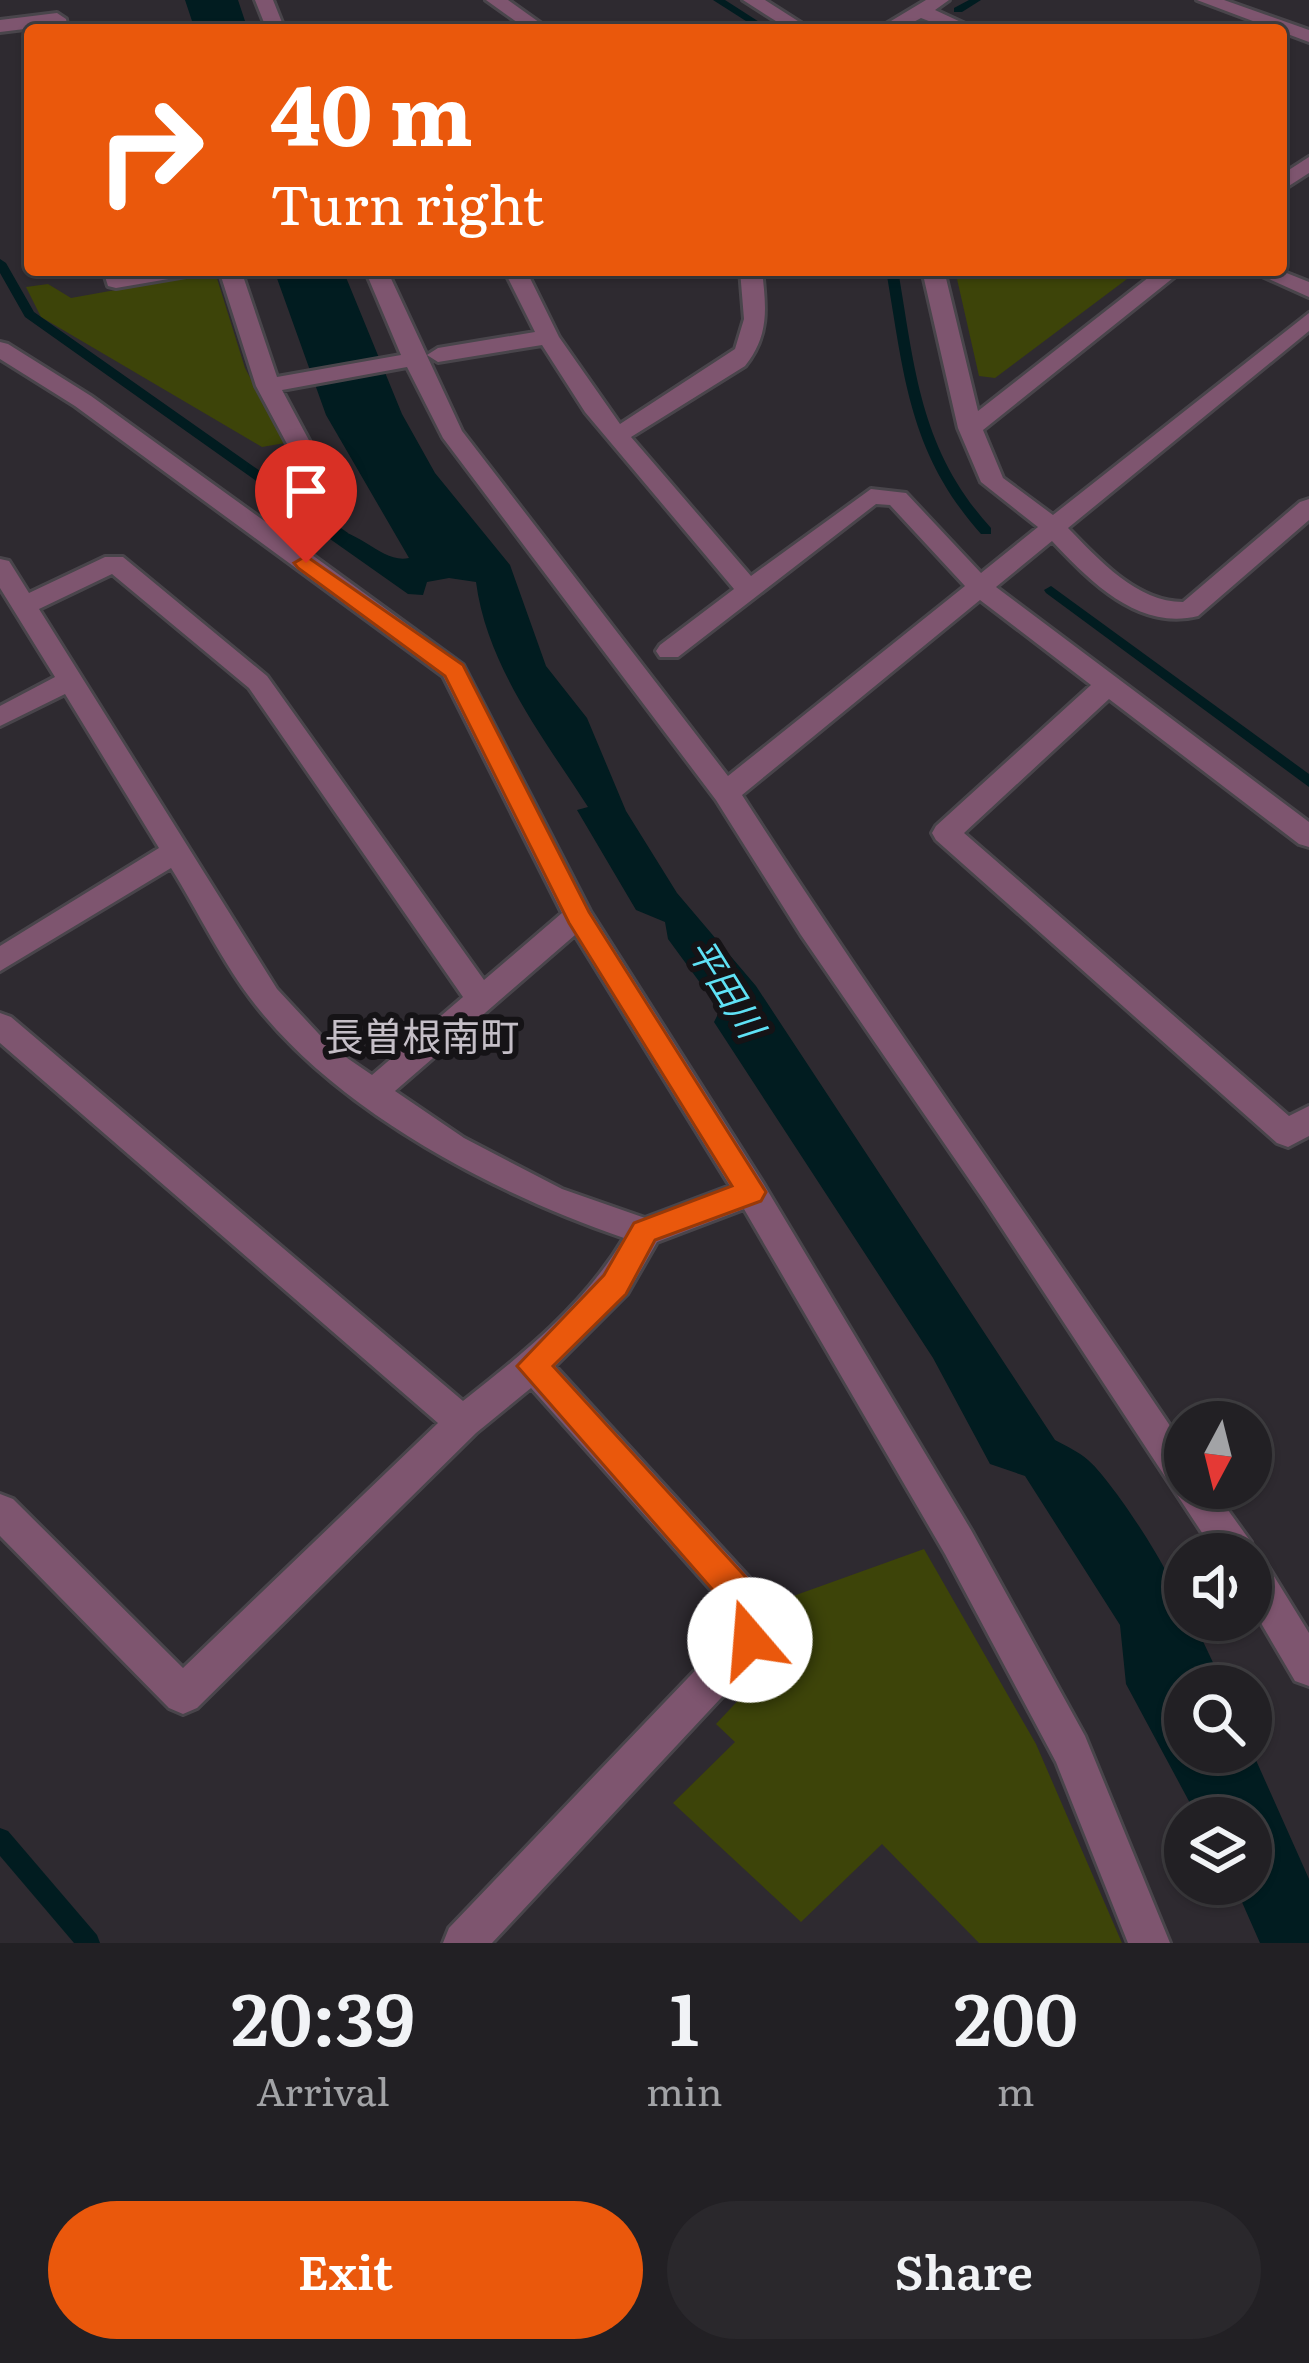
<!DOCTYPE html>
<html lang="en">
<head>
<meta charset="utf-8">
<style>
  :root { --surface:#222024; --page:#2a282c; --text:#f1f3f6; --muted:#a2a3a6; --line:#3f3e41; --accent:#ea580c }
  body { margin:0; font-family:Literata,"Noto Sans JP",serif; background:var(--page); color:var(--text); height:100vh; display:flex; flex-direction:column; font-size:45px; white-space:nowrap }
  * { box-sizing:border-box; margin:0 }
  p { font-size:39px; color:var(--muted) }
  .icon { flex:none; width:66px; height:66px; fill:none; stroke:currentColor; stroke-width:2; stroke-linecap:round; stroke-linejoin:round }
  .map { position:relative; height:1943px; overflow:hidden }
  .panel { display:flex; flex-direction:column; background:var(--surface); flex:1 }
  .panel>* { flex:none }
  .top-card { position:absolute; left:24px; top:24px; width:1263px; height:252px; border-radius:12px; box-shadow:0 3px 9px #0004,0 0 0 3px var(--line); background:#ea580c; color:#fff; overflow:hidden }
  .needle { width:78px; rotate:187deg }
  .buttons { position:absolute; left:1164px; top:1401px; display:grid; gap:24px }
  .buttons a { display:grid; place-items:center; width:108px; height:108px; border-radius:50%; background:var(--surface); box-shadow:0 3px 9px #0004,0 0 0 3px var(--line); font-size:60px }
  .pin { position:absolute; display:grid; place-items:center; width:102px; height:102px; color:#fff; margin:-123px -51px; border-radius:50% 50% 50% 0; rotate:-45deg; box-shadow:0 0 12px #0007 }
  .pin .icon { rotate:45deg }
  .me { position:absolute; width:132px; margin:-66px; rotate:342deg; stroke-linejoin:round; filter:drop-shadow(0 0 9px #0008) }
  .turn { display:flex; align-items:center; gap:42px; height:252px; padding:0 48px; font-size:54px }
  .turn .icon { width:156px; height:156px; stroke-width:2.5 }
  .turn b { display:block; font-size:84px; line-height:102px }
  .eta { display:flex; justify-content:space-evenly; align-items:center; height:204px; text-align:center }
  .eta b { font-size:72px; font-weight:600; line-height:84px }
  .action { display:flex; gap:24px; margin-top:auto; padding:24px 48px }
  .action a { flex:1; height:138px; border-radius:72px; background:var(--accent); color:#fff; font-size:48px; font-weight:600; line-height:138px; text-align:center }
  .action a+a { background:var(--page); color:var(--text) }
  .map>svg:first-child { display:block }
</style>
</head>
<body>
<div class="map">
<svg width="1309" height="1943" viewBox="0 0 1309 1943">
  <rect width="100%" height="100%" fill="#2e2a30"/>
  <g fill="#3d4409">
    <path d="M955 270H1139L995 378 979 376Z"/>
    <path d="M215 272 245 368 285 443 262 447 41 317 26 287 48 284 71 298Z"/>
    <path d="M924 1549 1036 1744 1122 1943H979L882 1844 801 1922 673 1803 735 1742 716 1724 808 1626 785 1599Z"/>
  </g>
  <g fill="#011c20">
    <path d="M185 0H238L248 30H195Z"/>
    <path d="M274 270H343L402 414 435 473 510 565 546 666 587 718 626 811 677 893 756 986 1055 1440C1066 1446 1079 1452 1088 1460 1112 1480 1185 1590 1185 1620H1193L1224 1686H1185V1752L1251 1749 1309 1879V1943H1260L1234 1884H1251V1818H1198L1126 1684 1120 1625 1025 1476 990 1464 933 1358 714 1022 720 1010 668 939 665 922 636 910 577 810 588 807C543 737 487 666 476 582L449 578 427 582 423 595 408 594 313 527C355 522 381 565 409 558L326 415Z"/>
  </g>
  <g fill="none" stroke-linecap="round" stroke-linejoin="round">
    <g fill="#011c20" fill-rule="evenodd">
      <path d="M713 0H725L772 30H760Z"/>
      <path d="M969 0H981L962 12H954V8Z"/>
      <path d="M925 26 929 30H919Z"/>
      <path d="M0 259 6 263 34 312 348 533V539H338L25 317 0 273Z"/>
      <path d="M886 270H898C915 369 920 450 991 528V534H981C908 452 904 373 886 270Z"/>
      <path d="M1051 586 1309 774V787L1046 593 1044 590Z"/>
      <path d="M0 1828 8 1831 97 1935 100 1943H74L0 1856Z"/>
    </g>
    <g stroke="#49454b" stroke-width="6">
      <g id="minor">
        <path d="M255 0H273L285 30H267Z"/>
        <path d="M486 0H508L550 30H528Z"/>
        <path d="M743 0H765L812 30H790Z"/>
        <path d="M926 0H949L935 10 978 30H952L921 18 899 30H876Z"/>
        <path d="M1197 0H1224L1309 30V42Z"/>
        <path d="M57 13 66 19 68 30H50L49 26 0 32V20Z"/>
        <path d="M1309 157V173L1281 191V175Z"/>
        <path d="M103 270H197L186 276 116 288 108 286Z"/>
        <path d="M219 270H241L277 377 401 355 365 270H387L462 431 728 776 965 586 890 505 876 504 678 657H660L656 651 660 645 734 589 585 412 542 345 438 362 427 355 438 348 535 332 504 270H526L559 337 620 424 735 349 744 319 740 270H762C766 307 770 335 745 366L631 437 751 576 871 489 906 493 981 573 1038 527 981 482 958 428 922 270H944L978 411 1158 270H1183L983 430 1003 478 1053 515 1309 313V331L1068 528C1099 560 1137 602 1183 602L1300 502 1309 499V520L1198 616C1138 631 1090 581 1052 541L996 587 1309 822V847L1299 844 1109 699 964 833 1289 1116 1309 1106V1136L1288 1147 1277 1143 936 840 932 833 936 826 1091 685 980 600 742 795C884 1016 1039 1230 1185 1448V1488H1212L1251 1542 1255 1556 1264 1560 1309 1633V1686L1295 1681 1251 1606V1554H1216L984 1201 801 935 716 800 443 438 407 367 282 390 341 500 286 536 463 665 590 911 763 1183 971 1530 1085 1736 1170 1943H1128L1056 1762 945 1554 744 1209 657 1242 627 1294 555 1366 764 1594C772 1613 771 1634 763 1653L492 1943H443L449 1928 731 1633 732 1613 531 1388 476 1433 197 1708 183 1714 169 1708 0 1536V1494L13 1499 183 1668 438 1423 0 1043V1013L11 1017 463 1401C523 1354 585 1304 624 1238 496 1194 344 1115 258 1008 224 966 199 913 171 868L0 971V946L159 848 65 694 0 726V706L55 677 0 588V559L9 561 29 593 105 557H123L267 676 484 980 562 913 443 676 75 406 0 359V342L8 344 91 396 270 525 316 498 256 386ZM112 574 249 688 463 997 372 1075 331 1047 277 989 39 609ZM575 935 730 1186 645 1218 562 1189 464 1138 395 1091Z"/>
        <path d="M1249 270H1279L1309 282V297Z"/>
      </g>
    </g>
    <use href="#minor" fill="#7e556f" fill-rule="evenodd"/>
  </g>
  <path fill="#ea580c" stroke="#983908" stroke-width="3" d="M306 556 463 665 589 912 766 1192 761 1201 655 1240 626 1294 553 1366 763 1596C770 1613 770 1634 763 1652L750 1657 738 1652 733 1640V1613L517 1366 604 1275 634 1223 732 1186 569 923 445 676 298 568 294 563Z"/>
  <g text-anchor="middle" stroke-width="12" stroke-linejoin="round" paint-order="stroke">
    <g font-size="36" font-style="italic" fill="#5fe1f5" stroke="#151316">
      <text transform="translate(726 988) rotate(58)" y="13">平田川</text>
    </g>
    <g font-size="39" fill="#c5bfc7" stroke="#151316">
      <text x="422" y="1051">長曽根南町</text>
    </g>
  </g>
</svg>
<div class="buttons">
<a><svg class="needle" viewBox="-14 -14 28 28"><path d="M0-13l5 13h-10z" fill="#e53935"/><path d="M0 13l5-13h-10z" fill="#a2a3a6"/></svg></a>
<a><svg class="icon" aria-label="sound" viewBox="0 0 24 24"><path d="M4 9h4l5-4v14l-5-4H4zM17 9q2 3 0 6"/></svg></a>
<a><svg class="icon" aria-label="search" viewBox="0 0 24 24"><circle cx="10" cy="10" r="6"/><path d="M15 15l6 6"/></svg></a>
<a><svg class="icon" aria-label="layers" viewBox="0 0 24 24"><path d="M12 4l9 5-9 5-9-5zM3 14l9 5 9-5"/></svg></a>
</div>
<div class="pin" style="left:306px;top:563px;background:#d93025"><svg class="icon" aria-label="arrive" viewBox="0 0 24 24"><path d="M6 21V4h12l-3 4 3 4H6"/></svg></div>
<svg class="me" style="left:750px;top:1640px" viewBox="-20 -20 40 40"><circle r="19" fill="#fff"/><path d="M0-13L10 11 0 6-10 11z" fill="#ea580c"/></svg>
<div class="top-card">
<div class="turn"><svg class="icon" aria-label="right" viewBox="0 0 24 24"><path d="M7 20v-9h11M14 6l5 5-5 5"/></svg><div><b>40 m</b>Turn right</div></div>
</div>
</div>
<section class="panel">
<div class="eta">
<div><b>20:39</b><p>Arrival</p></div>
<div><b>1</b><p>min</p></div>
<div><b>200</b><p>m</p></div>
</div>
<div class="action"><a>Exit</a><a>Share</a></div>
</section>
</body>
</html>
